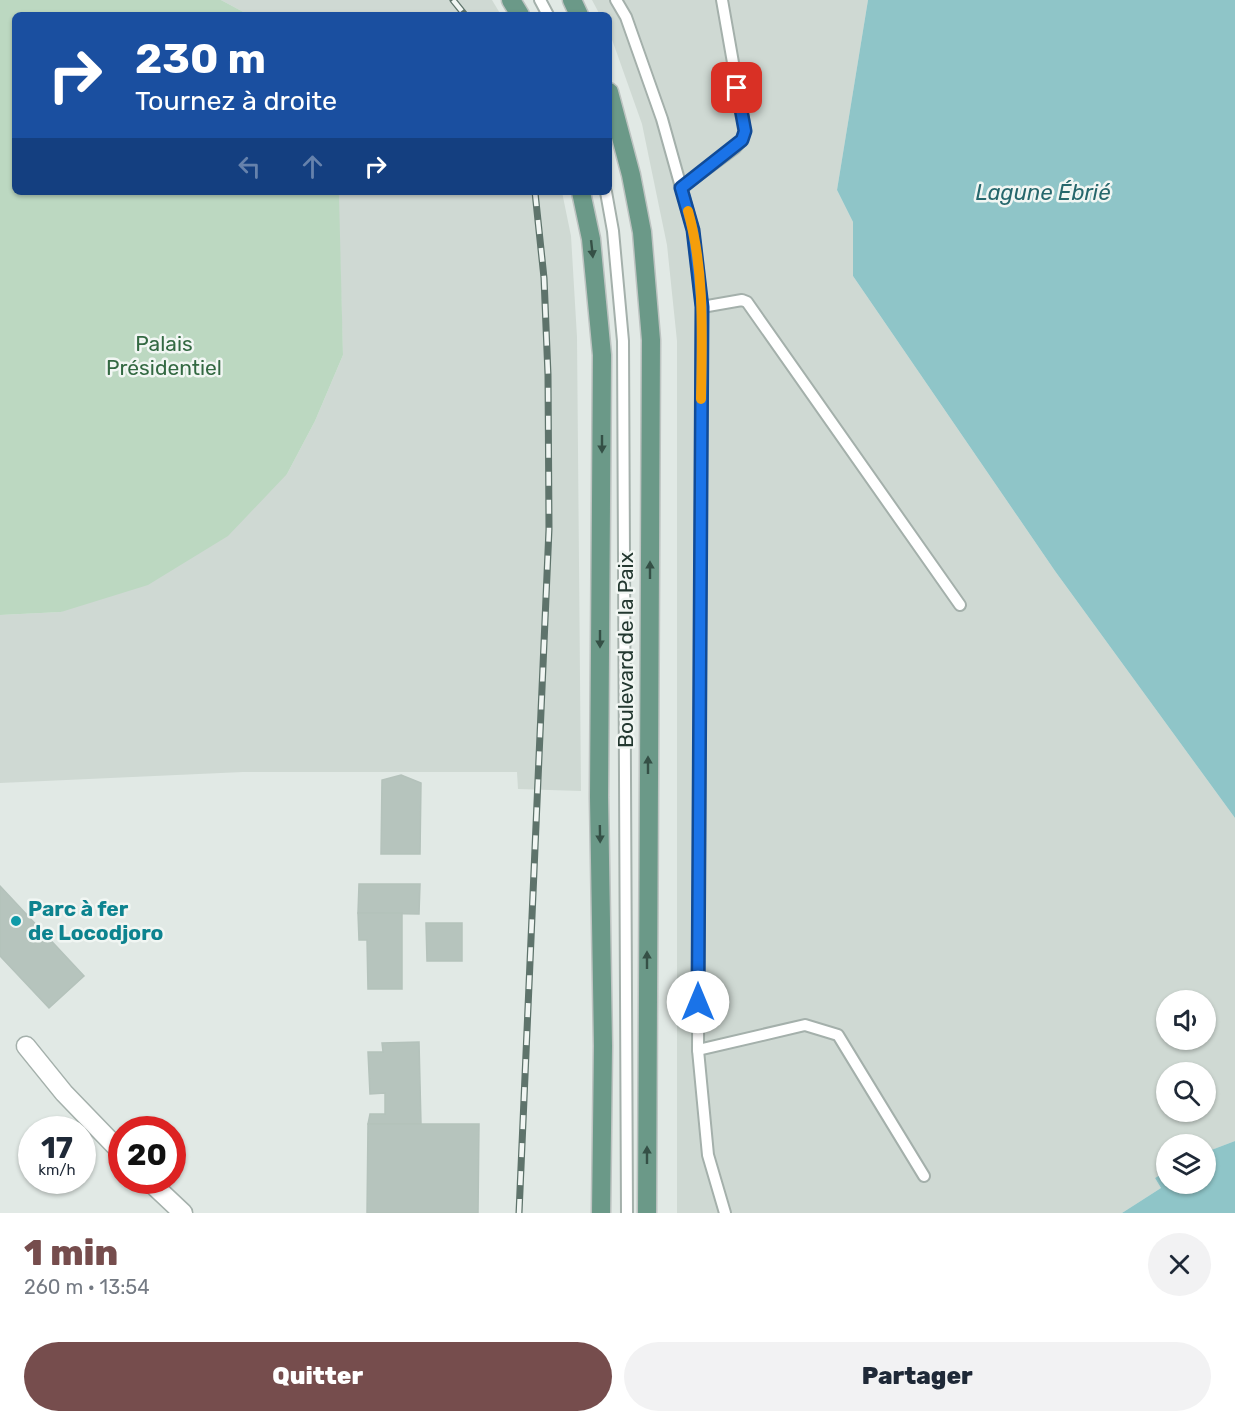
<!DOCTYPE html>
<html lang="fr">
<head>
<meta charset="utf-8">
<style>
  :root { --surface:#fff; --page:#f2f2f3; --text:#1f2937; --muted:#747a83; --accent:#764d4d }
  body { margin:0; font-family:Rubik,sans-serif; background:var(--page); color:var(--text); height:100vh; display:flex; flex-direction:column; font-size:22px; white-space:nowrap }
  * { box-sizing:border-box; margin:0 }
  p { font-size:20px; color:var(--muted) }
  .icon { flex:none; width:33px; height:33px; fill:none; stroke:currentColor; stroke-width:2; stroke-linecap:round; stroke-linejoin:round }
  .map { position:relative; height:1213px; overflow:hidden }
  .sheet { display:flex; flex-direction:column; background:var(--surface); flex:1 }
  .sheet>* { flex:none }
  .banner { position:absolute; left:12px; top:12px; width:600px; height:183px; border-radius:9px; box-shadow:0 2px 4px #0004; background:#1a4fa0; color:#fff; overflow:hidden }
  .buttons { position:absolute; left:1156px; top:990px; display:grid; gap:12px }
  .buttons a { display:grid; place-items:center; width:60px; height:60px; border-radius:50%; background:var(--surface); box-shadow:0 2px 4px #0004; font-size:30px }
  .speed { position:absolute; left:18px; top:1116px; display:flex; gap:12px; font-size:30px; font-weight:700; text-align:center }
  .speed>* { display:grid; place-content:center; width:78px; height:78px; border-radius:50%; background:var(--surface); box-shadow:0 2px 4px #0004; line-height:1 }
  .speed small { font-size:15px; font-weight:400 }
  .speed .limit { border:9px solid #d22; background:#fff; color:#111 }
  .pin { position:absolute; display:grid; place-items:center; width:51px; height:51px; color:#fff; margin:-26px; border-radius:12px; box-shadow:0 3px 9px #0006 }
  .me { position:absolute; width:66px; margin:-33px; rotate:0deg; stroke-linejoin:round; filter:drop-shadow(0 0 4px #0008) }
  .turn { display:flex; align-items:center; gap:21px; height:126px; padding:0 24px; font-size:27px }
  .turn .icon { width:78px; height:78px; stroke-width:2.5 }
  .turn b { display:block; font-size:42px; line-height:51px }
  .lanes { display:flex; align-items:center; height:57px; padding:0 24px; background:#0003; justify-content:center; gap:30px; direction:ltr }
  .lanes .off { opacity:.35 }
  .round { display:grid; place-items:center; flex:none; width:63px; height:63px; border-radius:32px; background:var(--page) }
  .overview { display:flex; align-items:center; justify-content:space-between; height:102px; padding:0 24px }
  h1 { font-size:36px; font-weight:800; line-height:45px; color:var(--accent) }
  .action { display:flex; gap:12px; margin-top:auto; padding:12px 24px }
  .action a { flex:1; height:69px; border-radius:36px; background:var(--accent); color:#fff; font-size:24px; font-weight:800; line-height:69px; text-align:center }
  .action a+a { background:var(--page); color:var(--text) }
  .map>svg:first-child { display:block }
</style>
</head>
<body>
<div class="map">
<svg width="1235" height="1213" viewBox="0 0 1235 1213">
  <rect width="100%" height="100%" fill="#e1e9e5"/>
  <g fill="#cfd9d3" fill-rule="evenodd">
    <path d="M221 0H492L501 15H249Z"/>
    <path d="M592 0H868L837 190 853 222V276L1055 571 1235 818V1141L1206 1152V1144H1167V1171L1155 1178 1161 1188 1122 1213H677V341L667 245 642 124 609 31V15H600ZM1167 1000H1206V1040H1167ZM1167 1072H1206V1112H1167Z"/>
    <path d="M338 192H562L571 236 577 337 581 791 518 789 517 772H243L0 783V615L61 612 287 474 315 421 343 355Z"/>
  </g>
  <path fill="#bcd8c1" d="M0 0H221L249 15H15V192H338L339 196 343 355 315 421 287 474 228 536 148 585 61 612 0 615Z"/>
  <g fill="#8fc5c8">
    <path d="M868 0H1235V818L1055 571 853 276V222L837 190Z"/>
    <path d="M1235 1141V1213H1122L1161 1188 1155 1178 1167 1171V1184H1206V1152Z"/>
  </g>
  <g fill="#b6c4bd" stroke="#b4c2bb" stroke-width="1.5">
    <path d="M401 775 421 783 420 854H381L382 780Z"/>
    <path d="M359 884H420L419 914 358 913Z"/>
    <path d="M0 886 84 976 49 1008 0 956Z"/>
    <path d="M358 913H402V989H368L367 940H359Z"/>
    <path d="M426 923H462V961H427Z"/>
    <path d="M419 1042 421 1124H368L370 1114H385V1093L370 1094 368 1052H383L382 1043Z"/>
    <path d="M368 1124H479L478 1213H367Z"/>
  </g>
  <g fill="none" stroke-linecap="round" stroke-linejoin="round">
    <g stroke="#a4b0ab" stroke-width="14">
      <g id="service">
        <path d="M540 0 548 15"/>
        <path d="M616 0 626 17 662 119 693 230 702 307 698 1050 708 1155 725 1213"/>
        <path d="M681 188 735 148 742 140 745 131 722 0"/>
        <path d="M606 192 613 231 623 341 627 1213"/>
        <path d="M702 307 742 300 747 302 960 605"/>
        <path d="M698 1050 805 1025 838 1035 924 1176"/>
      </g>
    </g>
    <g stroke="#a4b0ab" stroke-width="21">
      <g id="minor">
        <path d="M26 1046 64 1093 122 1153"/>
        <path d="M148 1180 183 1213"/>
      </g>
    </g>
    <g stroke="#bdc3c1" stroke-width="21">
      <g id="primary">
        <path d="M511 0 520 15"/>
        <path d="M572 0 579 15"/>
        <path d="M609 92 631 175 642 232 651 340 647 1213"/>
        <path d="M581 192 591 239 602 355 599 797 603 1046 601 1213"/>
      </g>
    </g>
    <use href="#service" stroke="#fff" stroke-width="10"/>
    <use href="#minor" stroke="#fff" stroke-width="18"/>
    <use href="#primary" stroke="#6b9988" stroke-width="18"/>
    <g stroke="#5e736b" stroke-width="7">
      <g id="rail">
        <path d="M453 0 465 15"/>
        <path d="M519 1213 549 529 548 375 544 278 535 192"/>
      </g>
    </g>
    <use href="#rail" stroke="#f1f6f3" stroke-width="4.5" stroke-dasharray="14" stroke-linecap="butt"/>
  </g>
  <defs><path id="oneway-solid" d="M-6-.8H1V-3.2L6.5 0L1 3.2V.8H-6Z" transform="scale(1.5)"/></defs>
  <g fill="#355046">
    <use href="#oneway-solid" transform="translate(592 249) rotate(84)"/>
    <use href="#oneway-solid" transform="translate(602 444) rotate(90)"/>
    <use href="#oneway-solid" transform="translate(650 570) rotate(-90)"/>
    <use href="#oneway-solid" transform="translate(600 639) rotate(90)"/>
    <use href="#oneway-solid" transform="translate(648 765) rotate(-90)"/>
    <use href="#oneway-solid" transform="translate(600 834) rotate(89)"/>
    <use href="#oneway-solid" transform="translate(647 960) rotate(-90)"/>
    <use href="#oneway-solid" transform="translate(647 1155) rotate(-90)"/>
  </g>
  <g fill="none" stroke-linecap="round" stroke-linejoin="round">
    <g stroke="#114b97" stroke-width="15">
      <path id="route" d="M698 1002 702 307 693 230 681 188 742 140 745 131 737 88"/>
    </g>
    <use href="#route" stroke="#1a73e8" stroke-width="10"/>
    <path stroke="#f59e0b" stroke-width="10" d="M688 211C705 271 702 337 701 399"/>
  </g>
  <circle fill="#0f9aa8" stroke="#f1f6f3" stroke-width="2" cx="16" cy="921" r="6"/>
  <g text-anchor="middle" stroke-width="5" stroke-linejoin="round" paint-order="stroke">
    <g font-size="21" fill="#336942" stroke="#f1f6f3">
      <text x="164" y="351">Palais<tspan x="164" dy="24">Présidentiel</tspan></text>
    </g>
    <g font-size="21" fill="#233830" stroke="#f1f6f3">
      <text transform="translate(626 650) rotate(-90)" y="7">Boulevard de la Paix</text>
    </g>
    <g font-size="21" font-weight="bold" fill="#0d838f" stroke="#f1f6f3" text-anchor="start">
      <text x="28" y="916">Parc à fer<tspan x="28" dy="24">de Locodjoro</tspan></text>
    </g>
    <g font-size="22" font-style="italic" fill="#26676c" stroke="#f1f6f3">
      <text x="1043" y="200">Lagune Ébrié</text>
    </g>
  </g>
</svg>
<div class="buttons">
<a><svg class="icon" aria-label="sound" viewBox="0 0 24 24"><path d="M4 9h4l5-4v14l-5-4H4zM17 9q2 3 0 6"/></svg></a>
<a><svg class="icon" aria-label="search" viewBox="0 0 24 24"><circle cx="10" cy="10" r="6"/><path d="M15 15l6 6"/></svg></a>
<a><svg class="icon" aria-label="layers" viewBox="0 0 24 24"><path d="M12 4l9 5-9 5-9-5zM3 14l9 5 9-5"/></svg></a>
</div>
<div class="speed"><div>17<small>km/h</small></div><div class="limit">20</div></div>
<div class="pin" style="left:737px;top:88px;background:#d93025"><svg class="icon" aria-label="arrive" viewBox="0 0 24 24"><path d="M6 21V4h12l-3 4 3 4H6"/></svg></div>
<svg class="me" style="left:698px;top:1002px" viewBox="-20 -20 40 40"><circle r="19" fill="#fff"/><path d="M0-13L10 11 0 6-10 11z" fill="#1a73e8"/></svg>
<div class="banner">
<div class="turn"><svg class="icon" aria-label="right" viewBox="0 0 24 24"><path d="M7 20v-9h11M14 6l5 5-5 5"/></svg><div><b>230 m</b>Tournez à droite</div></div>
<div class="lanes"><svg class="icon off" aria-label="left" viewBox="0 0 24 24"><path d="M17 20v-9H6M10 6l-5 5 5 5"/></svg><svg class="icon off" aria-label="ahead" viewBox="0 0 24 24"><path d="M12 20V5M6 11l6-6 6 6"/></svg><svg class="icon" aria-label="right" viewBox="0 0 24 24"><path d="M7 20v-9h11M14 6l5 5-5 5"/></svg></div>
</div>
</div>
<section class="sheet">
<div class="overview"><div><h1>1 min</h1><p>260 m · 13:54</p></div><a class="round"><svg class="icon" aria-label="close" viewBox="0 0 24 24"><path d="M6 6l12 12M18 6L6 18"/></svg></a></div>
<div class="action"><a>Quitter</a><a>Partager</a></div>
</section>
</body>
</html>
